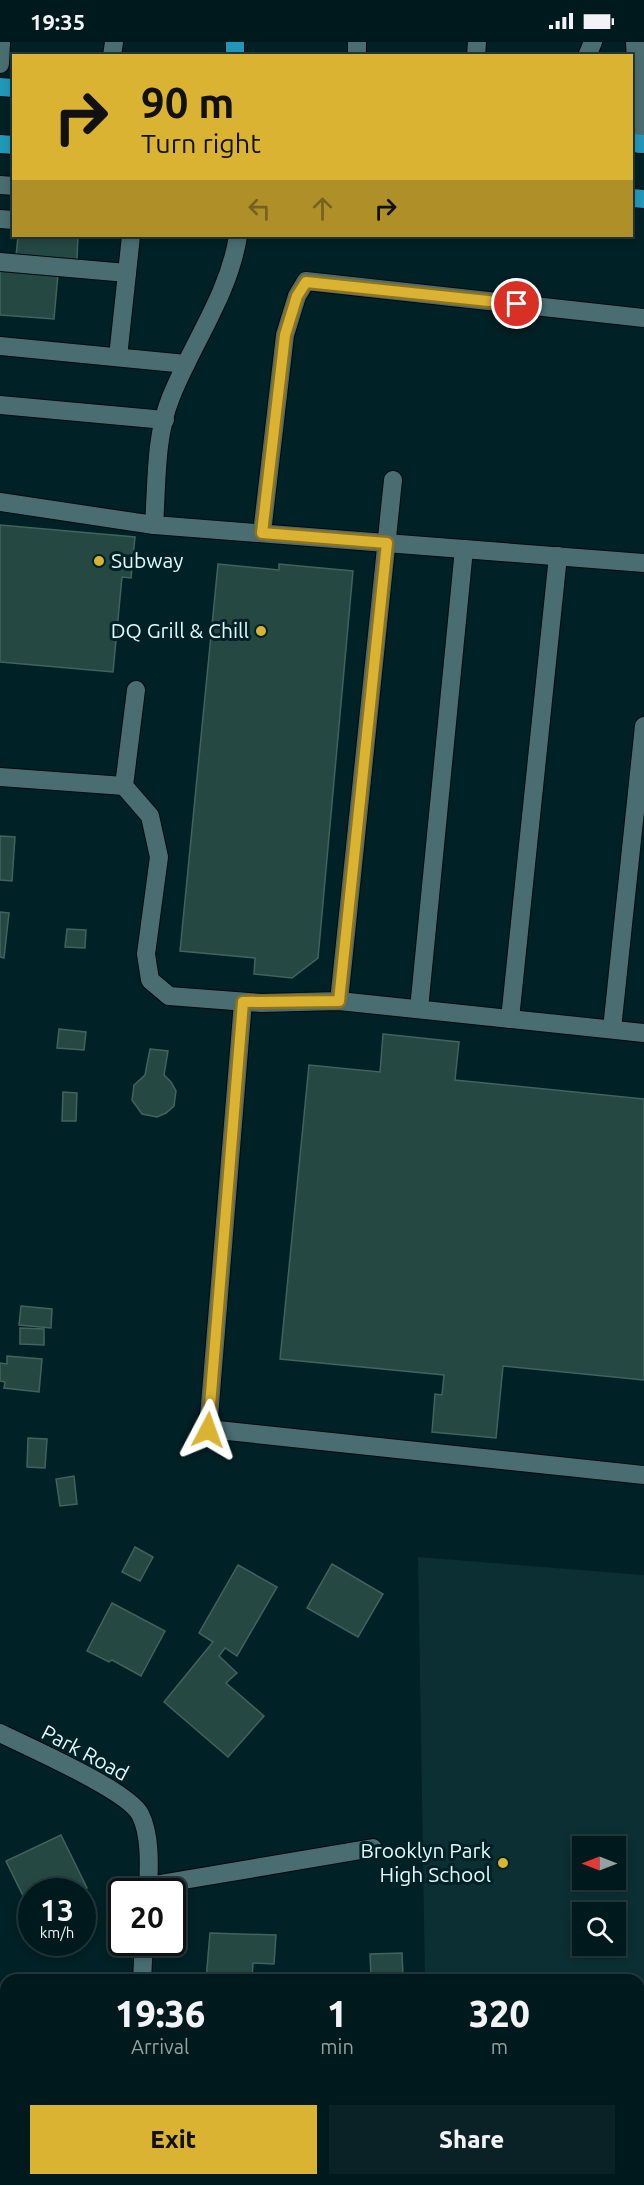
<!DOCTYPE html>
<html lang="en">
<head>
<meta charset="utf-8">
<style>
  :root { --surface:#00191c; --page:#0a2225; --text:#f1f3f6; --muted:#95a0a3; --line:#22383b; --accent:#dab333 }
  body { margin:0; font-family:Ubuntu,sans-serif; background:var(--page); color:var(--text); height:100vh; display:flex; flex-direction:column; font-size:22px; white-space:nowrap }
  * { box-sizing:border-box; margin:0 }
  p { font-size:20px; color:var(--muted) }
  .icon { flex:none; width:33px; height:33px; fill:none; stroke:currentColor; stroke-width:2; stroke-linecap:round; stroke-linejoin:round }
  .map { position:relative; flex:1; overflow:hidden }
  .details { position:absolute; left:0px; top:1932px; width:645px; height:212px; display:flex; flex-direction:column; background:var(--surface); border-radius:18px 18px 0 0; box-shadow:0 3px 9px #0003,0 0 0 2px var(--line) }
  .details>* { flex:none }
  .hud { position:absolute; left:12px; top:12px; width:621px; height:183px; border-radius:0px; box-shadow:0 3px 9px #0003,0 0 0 2px var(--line); background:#dab333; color:#111; overflow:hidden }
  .needle { width:39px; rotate:270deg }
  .fabs { position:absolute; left:572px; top:1794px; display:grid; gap:12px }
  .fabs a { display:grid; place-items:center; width:54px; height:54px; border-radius:0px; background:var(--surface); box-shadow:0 3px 9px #0003,0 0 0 2px var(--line); font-size:30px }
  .speed { position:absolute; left:18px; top:1836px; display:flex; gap:12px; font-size:30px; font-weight:700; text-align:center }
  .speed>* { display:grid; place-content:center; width:78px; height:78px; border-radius:50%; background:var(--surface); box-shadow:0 3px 9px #0003,0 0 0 2px var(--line); line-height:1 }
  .speed small { font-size:15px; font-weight:400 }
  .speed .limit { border:3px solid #111; border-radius:9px; background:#fff; color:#111 }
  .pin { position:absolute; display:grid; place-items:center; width:51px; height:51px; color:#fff; margin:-26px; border:3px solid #fff; border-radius:50%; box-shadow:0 2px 6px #0007 }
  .me { position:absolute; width:66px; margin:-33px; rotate:4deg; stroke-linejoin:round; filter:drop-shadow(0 0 4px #0008) }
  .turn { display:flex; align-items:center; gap:21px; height:126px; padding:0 30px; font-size:27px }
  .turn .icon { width:78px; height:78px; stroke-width:2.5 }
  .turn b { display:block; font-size:42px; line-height:51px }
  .lanes { display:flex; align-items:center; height:57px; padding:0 30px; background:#0003; justify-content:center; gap:30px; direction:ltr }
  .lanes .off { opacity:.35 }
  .eta { display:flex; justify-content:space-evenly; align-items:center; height:102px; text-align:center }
  .eta b { font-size:36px; font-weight:800; line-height:42px }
  .primary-button { display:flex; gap:12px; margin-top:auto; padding:12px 30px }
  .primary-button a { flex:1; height:69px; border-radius:0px; background:var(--accent); color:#111; font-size:24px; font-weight:800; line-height:69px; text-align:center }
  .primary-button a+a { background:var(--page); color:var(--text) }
  .status { display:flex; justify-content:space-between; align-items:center; height:42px; padding:0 30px; background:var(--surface); direction:ltr }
  .status svg { height:16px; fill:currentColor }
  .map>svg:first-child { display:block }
</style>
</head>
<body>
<div class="status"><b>19:35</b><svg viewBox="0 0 49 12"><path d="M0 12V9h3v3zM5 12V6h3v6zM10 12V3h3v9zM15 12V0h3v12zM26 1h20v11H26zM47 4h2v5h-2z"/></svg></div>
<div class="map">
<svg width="644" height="2143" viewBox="0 0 644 2143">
  <rect width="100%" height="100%" fill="#002125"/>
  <path fill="#0b2f32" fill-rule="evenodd" d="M418 1515 644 1533V2143H429V2138H639V1938H425ZM582 1804H615V1838H582ZM582 1870H615V1904H582Z"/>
  <g fill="#264842" stroke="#41635d" stroke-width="1.5">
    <path d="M18 194H78L77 218 16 214Z"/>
    <path d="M0 228 58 232 54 277 0 273Z"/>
    <path d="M0 483 135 495 131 536 122 535 113 630 0 620Z"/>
    <path d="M218 522 279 528V522L353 529 318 916 292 936 254 932 255 916 180 909Z"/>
    <path d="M0 794 15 795 12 839 0 838Z"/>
    <path d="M0 870 9 871 4 916 0 915Z"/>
    <path d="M67 887 86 888 85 906 65 905Z"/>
    <path d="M59 987 86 990 84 1008 57 1006Z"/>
    <path d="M383 992 459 1000 455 1038 644 1057V1338L503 1324 496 1396 432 1390 435 1352 442 1353 444 1333 280 1317 309 1023 380 1030Z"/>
    <path d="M150 1007 168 1009 164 1033 171 1040 176 1049 174 1064 166 1071 157 1075 142 1072 132 1058 134 1043 145 1033Z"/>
    <path d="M63 1050 77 1051 76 1079H62Z"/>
    <path d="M21 1264 52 1267 51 1286 19 1283Z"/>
    <path d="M20 1286 44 1287V1303L20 1302Z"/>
    <path d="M7 1314 42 1317 39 1350 4 1346 5 1340 0 1339V1321L7 1322Z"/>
    <path d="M28 1396 47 1397 45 1426 27 1425Z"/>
    <path d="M74 1434 77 1462 60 1464 56 1437Z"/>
    <path d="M135 1505 153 1515 140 1539 122 1530Z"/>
    <path d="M332 1522 383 1552 358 1595 307 1566Z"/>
    <path d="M238 1523 277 1545 237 1614 225 1606 219 1614 237 1631 226 1641 264 1674 228 1715 164 1660 213 1600 199 1591Z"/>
    <path d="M112 1561 165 1589 141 1634 112 1618 109 1620 87 1609Z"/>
    <path d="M61 1793 87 1846 80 1850H32V1872L6 1819Z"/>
    <path d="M210 1891 276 1893 274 1922 253 1921 252 1938H206Z"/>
    <path d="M402 1911 403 1933 371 1934 370 1912Z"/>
    <path d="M6 2099V2138H63L62 2143 0 2141V2121H4Z"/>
  </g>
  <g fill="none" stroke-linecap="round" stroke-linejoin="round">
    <g stroke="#000a0c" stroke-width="20">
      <g id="minor">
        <path d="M635 0 640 102"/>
        <path d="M112 14 114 0"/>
        <path d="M357 14V0"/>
        <path d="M476 14 477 0"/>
        <path d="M587 14 593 0"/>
        <path d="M0 22 1 0"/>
        <path d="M0 143 14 144"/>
        <path d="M0 177 14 178"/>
        <path d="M0 220 127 231"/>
        <path d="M0 304 186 322"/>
        <path d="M118 315 131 194"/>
        <path d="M0 363 165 378"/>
        <path d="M0 460 154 483 644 521"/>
        <path d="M154 483C157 441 155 394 171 355 193 300 229 252 238 194"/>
        <path d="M262 491 285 293 297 254 306 239 644 276"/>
        <path d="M136 648 124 744 150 774 159 815 146 912 150 938 169 954 261 961 339 959 644 991"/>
        <path d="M0 735 124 744"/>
        <path d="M339 959 393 438"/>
        <path d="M243 960 208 1387 644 1433"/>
        <path d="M419 967 464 507"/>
        <path d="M510 977 558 514"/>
        <path d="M612 987 644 684"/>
        <path d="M0 1691C28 1705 127 1748 140 1772 151 1793 149 1826 148 1850"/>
        <path d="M148 1844 373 1806"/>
        <path d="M142 1938 144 1900"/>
        <path d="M0 1952 6 1953"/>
        <path d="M128 2143V2138"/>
      </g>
    </g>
    <g stroke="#000a0c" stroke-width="20">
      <g id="major">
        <path d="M235 0V14"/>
        <path d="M0 45 14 46"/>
        <path d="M632 101 644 102"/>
        <path d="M0 102 14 103"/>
        <path d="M632 156 644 157"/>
      </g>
    </g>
    <use href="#minor" stroke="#496d71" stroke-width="18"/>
    <use href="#major" stroke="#2198b9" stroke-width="18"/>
  </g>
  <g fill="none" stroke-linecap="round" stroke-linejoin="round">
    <g stroke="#8e7421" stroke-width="15">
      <path id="route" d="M208 1388 243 960 339 959 387 501 262 491 285 293 297 254 306 240 517 262"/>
    </g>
    <use href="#route" stroke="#dab333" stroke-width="10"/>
  </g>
  <g fill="#dab333" stroke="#002125" stroke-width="2">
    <circle cx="99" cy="519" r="6"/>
    <circle cx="261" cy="589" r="6"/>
    <circle cx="503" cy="1821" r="6"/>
  </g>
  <g text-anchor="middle" stroke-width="6" stroke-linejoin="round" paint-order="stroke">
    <g font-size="21" fill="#e5f9fb" stroke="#002125" text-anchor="end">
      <text x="111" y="526" text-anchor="start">Subway</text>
      <text x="249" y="596">DQ Grill &amp; Chill</text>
      <text x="491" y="1816">Brooklyn Park<tspan x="491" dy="24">High School</tspan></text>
    </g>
    <g font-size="21" fill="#e5f9fb" stroke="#002125">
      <text transform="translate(85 1711) rotate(28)" y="7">Park Road</text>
    </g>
  </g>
</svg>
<div class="fabs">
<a><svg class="needle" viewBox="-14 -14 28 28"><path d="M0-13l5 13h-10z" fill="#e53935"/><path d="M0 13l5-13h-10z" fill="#95a0a3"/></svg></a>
<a><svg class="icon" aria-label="search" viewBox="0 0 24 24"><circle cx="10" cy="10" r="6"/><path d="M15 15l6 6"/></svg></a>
</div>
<div class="speed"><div>13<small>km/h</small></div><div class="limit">20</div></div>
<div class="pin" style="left:517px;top:262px;background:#d93025"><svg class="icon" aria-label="arrive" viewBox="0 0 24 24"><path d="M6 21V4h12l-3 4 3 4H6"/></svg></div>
<svg class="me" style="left:208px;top:1388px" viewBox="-20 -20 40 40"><path d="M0-17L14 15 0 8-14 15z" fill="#dab333" stroke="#fff" stroke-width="4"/></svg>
<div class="hud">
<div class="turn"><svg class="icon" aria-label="right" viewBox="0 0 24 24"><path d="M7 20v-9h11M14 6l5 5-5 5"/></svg><div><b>90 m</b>Turn right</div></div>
<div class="lanes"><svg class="icon off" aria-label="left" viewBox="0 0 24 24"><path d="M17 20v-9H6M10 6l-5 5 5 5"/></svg><svg class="icon off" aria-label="ahead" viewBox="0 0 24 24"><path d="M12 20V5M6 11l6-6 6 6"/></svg><svg class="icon" aria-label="right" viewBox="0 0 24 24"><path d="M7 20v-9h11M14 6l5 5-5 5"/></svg></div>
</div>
<section class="details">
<div class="eta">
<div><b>19:36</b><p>Arrival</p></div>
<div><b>1</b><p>min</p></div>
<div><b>320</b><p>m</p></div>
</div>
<div class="primary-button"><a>Exit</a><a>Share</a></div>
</section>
</div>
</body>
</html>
